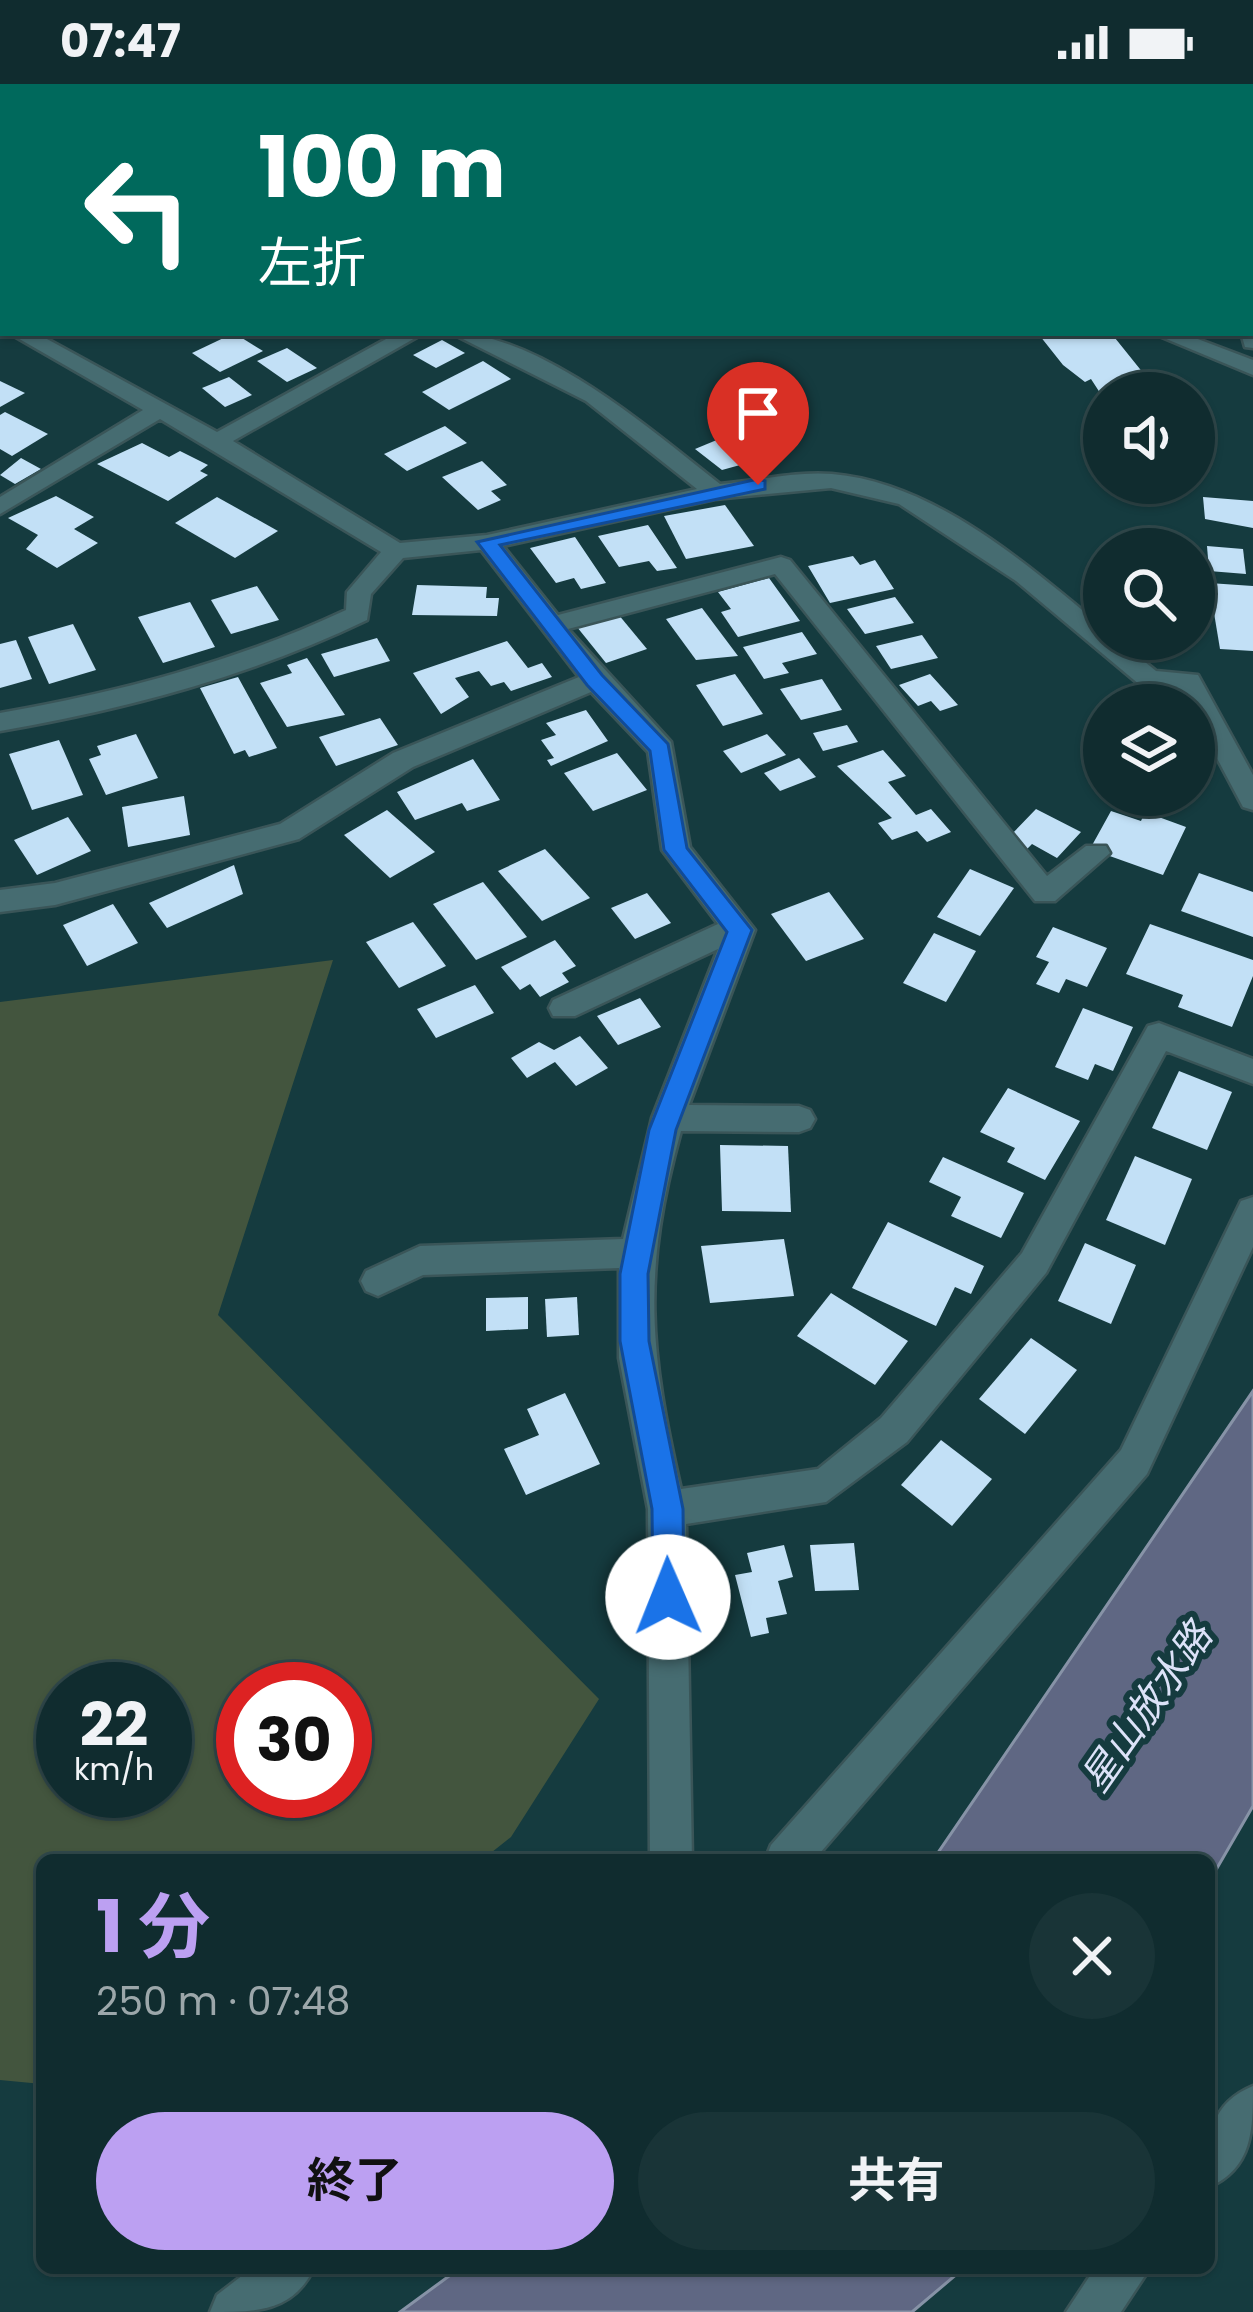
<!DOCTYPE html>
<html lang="ja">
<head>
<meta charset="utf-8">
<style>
  :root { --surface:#102c2f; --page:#193437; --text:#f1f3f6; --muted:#9ca7aa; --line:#30484b; --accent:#bca0f2 }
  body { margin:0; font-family:Poppins,"Noto Sans JP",sans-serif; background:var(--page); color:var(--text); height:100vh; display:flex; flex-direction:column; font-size:45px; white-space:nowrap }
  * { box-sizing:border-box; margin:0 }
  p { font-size:39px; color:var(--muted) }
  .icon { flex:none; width:66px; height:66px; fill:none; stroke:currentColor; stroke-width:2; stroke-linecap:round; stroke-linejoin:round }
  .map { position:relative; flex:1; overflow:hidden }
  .sheet { position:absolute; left:36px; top:1770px; width:1179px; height:420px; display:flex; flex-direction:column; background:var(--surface); border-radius:18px; box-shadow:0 3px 9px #0004,0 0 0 3px var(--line) }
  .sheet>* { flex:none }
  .banner { position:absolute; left:0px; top:0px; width:1254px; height:252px; box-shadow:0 3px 9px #0004,0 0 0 3px var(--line); background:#00695c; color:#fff; overflow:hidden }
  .buttons { position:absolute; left:1083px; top:288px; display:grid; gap:24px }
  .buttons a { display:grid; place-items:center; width:132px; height:132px; border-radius:50%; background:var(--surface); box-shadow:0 3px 9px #0004,0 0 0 3px var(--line); font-size:60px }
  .speed { position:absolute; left:36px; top:1578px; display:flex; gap:24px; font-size:60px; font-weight:700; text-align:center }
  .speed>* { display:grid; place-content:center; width:156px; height:156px; border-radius:50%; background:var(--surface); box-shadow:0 3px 9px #0004,0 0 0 3px var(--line); line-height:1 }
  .speed small { font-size:30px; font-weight:400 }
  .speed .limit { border:18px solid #d22; background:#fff; color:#111 }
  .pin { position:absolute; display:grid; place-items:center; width:102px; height:102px; color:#fff; margin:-123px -51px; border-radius:50% 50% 50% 0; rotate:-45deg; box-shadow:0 0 12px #0007 }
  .pin .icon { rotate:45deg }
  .me { position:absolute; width:132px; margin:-66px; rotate:359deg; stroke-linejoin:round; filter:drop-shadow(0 0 9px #0008) }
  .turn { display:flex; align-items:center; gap:42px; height:252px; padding:0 60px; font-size:54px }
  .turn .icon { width:156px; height:156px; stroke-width:2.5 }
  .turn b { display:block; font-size:84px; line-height:102px }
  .round { display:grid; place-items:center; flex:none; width:126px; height:126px; border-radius:63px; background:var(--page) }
  .head { display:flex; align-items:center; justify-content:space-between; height:204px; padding:0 60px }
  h1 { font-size:72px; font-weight:700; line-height:90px; color:var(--accent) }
  .action { display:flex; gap:24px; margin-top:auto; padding:24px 60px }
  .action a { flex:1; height:138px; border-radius:72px; background:var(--accent); color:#111; font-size:48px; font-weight:700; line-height:138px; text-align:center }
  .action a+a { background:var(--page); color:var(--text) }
  .status { display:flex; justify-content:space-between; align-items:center; height:84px; padding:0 60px; background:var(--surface); direction:ltr }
  .status svg { height:33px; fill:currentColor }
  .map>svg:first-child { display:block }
</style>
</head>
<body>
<div class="status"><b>07:47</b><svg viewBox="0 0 49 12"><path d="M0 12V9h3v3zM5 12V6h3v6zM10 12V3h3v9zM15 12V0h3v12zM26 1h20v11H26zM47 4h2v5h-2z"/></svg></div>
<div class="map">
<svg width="1253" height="2228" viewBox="0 0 1253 2228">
  <rect width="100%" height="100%" fill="#153b3f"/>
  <path fill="#43553e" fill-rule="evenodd" d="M333 876 218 1231 599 1615 511 1753 482 1776H42V2000L0 1996V918ZM63 1605H165V1707H63ZM243 1605H345V1707H243Z"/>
  <g fill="#5f6783" stroke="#8793a7" stroke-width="3">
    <path d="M1253 1307V1722L1209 1798V1776H933Z"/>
    <path d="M460 2184H964L912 2228H400Z"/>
  </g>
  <g fill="#c2e0f6">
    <path d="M234 249 263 267 220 288 192 269Z"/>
    <path d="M1111 249 1156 305 1104 309V315L1091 295 1085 298 1063 281 1040 252Z"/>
    <path d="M442 256 465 269 436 284 413 271Z"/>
    <path d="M287 264 317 284 287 298 257 277Z"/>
    <path d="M483 277 511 295 449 326 422 308Z"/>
    <path d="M229 293 252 311 225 323 202 304Z"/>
    <path d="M0 297 25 309 0 323Z"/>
    <path d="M5 328 48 350 12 372 0 365V331Z"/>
    <path d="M445 342 467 359 407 387 384 370Z"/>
    <path d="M724 353 751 378 722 386 695 365Z"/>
    <path d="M142 359 169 373 180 367 208 381 200 387 208 391 168 417 97 380Z"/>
    <path d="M21 374 41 385 15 400 0 391Z"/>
    <path d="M482 377 507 401 491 407 501 416 478 426 442 393Z"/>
    <path d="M56 412 94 433 74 445 98 459 57 484 26 465 38 451 8 434Z"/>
    <path d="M217 413 278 447 235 474 175 439Z"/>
    <path d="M1203 413 1253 417V444L1205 435Z"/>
    <path d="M725 421 754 462 686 475 664 432Z"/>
    <path d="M648 441 677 484 657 487 649 477 619 483 598 452Z"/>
    <path d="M575 453 606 499 581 505 574 494 556 499 530 464Z"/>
    <path d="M1207 462 1243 465 1246 490 1209 487Z"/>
    <path d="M853 472 860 481 875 476 894 505 830 519 808 482Z"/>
    <path d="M769 494 800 537 738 553 721 528 731 525 718 508Z"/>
    <path d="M1209 499 1253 502V567L1220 565Z"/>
    <path d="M417 501 487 503 486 514H499L497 532 412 531Z"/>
    <path d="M257 502 279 536 231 550 211 516Z"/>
    <path d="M895 513 914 539 865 550 847 525Z"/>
    <path d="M190 518 215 563 163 579 138 533Z"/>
    <path d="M702 524 738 572 696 576 666 535Z"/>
    <path d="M618 530 647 565 606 579 577 543Z"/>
    <path d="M73 540 96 586 49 600 28 553Z"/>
    <path d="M802 548 817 570 782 579 789 589 764 595 743 563Z"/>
    <path d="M922 551 938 574 891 585 876 562Z"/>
    <path d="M377 554 390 577 334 593 321 570Z"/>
    <path d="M16 556 32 595 0 604V560Z"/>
    <path d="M507 557 528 584 542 579 552 593 511 607 504 598 491 602 479 587 455 594 469 613 441 630 413 589Z"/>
    <path d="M307 574 345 631 287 643 260 599 292 589 287 581Z"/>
    <path d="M735 590 763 630 723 642 696 601Z"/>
    <path d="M930 590 958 621 940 627 931 617 918 622 899 601Z"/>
    <path d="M238 593 277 664 249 673 245 666 234 670 200 604Z"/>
    <path d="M822 595 842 626 801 636 780 605Z"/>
    <path d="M586 626 608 657 551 682 547 676 554 674 541 656 556 651 546 639Z"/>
    <path d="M380 634 398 661 336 682 319 653Z"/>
    <path d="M847 641 858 658 823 667 813 649Z"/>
    <path d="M136 650 158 694 106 711 89 675 101 671 97 662Z"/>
    <path d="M767 650 786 671 741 689 723 667Z"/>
    <path d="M59 656 83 711 32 726 9 670Z"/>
    <path d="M883 666 906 692 888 698 916 731 931 725 951 748 927 758 917 747 892 756 878 739 892 734 837 682Z"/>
    <path d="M617 669 647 706 593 727 564 689Z"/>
    <path d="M799 674 816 693 780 707 764 689Z"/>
    <path d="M473 675 500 716 467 727 462 719 415 736 397 708Z"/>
    <path d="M184 712 190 751 128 763 122 723Z"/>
    <path d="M1036 725 1081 748 1057 774 1032 760 1027 765 1010 752Z"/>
    <path d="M387 726 435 768 390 794 344 751Z"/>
    <path d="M1111 727 1141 737 1145 728 1186 743 1163 791 1090 765Z"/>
    <path d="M68 733 91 767 37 791 14 756Z"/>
    <path d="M545 765 590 814 542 837 498 787Z"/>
    <path d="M234 781 243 810 167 844 149 819Z"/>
    <path d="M970 785 1014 804 980 852 937 833Z"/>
    <path d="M1199 789 1253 808V853L1181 827Z"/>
    <path d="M483 798 527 853 476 876 433 820Z"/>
    <path d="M829 808 864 855 806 877 771 830Z"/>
    <path d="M647 809 671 839 635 855 611 824Z"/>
    <path d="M113 820 138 859 87 882 63 841Z"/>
    <path d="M413 838 446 882 399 904 366 858Z"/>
    <path d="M1150 840 1253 876V892L1232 943 1178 923 1183 911 1126 890Z"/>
    <path d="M1053 843 1107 864 1087 903 1066 895 1059 909 1036 900 1049 878 1036 873Z"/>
    <path d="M934 849 976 867 946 918 903 899Z"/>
    <path d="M555 856 576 882 562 889 569 898 540 913 530 900 520 906 501 883Z"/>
    <path d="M475 901 494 929 436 954 417 925Z"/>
    <path d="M640 914 661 943 618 961 597 932Z"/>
    <path d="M1083 924 1133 943 1113 987 1095 980 1088 996 1055 983Z"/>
    <path d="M580 952 608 984 576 1002 555 978 527 994 511 974 539 958 554 966Z"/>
    <path d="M1179 987 1232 1008 1207 1066 1152 1044Z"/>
    <path d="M1008 1004 1080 1037 1045 1096 1007 1078 1015 1064 980 1048Z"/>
    <path d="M720 1061 788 1062 791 1128 722 1127Z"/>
    <path d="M1135 1072 1192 1095 1165 1161 1106 1136Z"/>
    <path d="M943 1073 1024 1109 1001 1154 951 1132 961 1113 929 1098Z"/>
    <path d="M888 1138 984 1182 971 1210 955 1203 936 1242 852 1204Z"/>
    <path d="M784 1155 794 1212 710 1219 701 1162Z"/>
    <path d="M1085 1159 1136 1181 1111 1240 1058 1217Z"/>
    <path d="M831 1209 908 1257 875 1301 797 1252Z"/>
    <path d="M528 1213V1245L486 1247V1214Z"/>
    <path d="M577 1213 579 1251 547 1253 545 1215Z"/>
    <path d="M1031 1254 1077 1286 1025 1350 979 1315Z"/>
    <path d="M565 1309 600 1380 526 1411 504 1365 539 1351 527 1325Z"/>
    <path d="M941 1356 992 1395 952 1442 901 1401Z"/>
    <path d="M854 1459 859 1506 815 1507 810 1461Z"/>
    <path d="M784 1461 793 1493 778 1497 787 1530 766 1534 769 1549 751 1553 735 1491 752 1488 747 1469Z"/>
  </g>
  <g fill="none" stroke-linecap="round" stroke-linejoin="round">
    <g stroke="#3a5558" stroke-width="5">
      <g id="minor">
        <path d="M121 0H145L119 3Z"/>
        <path d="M159 0H181L183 3H161Z"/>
        <path d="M380 0H406L378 3Z"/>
        <path d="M485 0H506L508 3H487Z"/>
        <path d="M825 0H846L848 3H827Z"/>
        <path d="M1183 0H1201L1202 3H1184Z"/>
        <path d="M3 52V65L0 66V53Z"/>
        <path d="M1251 238H1253V264L1245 263 1241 249H1251Z"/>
        <path d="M9 249H36L217 348 397 249H424L233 357 400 459 487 451 697 405 586 317 451 249C540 249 652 347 720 400 756 397 796 387 832 390 936 399 1027 481 1104 544V555H1117L1156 587 1198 591 1253 691V726L1243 723 1194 631V621L1180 605 1140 601 1016 497 899 420 831 404 715 415 503 462 558 531 781 473 790 476 1047 792 1086 762H1106L1110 769 1055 817H1035L775 490 568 545 671 658 690 763 755 846 689 1021 799 1022 810 1026 815 1035 810 1044 799 1048 681 1047C642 1187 649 1266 681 1405L818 1385 881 1334 1022 1169 1148 942 1159 939 1253 975V1000L1166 967 1046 1189 907 1358 826 1418 686 1440 692 1776H650L648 1425 619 1274V1184L423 1191 378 1212 366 1207 361 1197 366 1187 420 1162 623 1155 652 1034 718 865 575 932H553L549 924 553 916 718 840 662 766 648 668 591 608 413 683 299 755 55 821 0 828V806L55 799 280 740 393 669 579 593 481 466 403 474 371 510 367 536C250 592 128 625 0 647V629C120 608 235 578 346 526L347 508 381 468 160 335 0 430V413L143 326Z"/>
        <path d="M1152 249H1182L1253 276V291Z"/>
        <path d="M1253 1113V1163L1147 1390 814 1776H765L771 1761 1121 1366 1241 1117Z"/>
        <path d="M1253 2002C1253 2045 1253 2084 1209 2103 1209 2059 1205 2022 1253 2002Z"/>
        <path d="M252 2184H314C293 2228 256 2228 210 2228L217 2211Z"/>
        <path d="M1095 2184H1150L1121 2228H1066Z"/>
      </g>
    </g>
    <use href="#minor" fill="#466c71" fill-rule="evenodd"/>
  </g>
  <path fill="#1a73e8" stroke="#114b97" stroke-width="3" d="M758 395 765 397V405L500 461 602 591 668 660 687 764 752 846 676 1046 648 1190 649 1257 683 1425 684 1513 680 1524 668 1528 657 1524 653 1513 652 1425 620 1257V1190L649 1046 727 848 664 766 650 667 587 601 477 458Z"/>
  <g text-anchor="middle" stroke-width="12" stroke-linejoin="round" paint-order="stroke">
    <g font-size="39" font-style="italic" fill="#dce2f8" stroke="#153b3f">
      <text transform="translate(1146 1623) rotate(-55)" y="14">星山放水路</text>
    </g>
  </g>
</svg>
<div class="buttons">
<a><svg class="icon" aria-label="sound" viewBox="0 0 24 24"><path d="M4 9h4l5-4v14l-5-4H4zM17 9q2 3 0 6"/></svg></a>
<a><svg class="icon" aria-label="search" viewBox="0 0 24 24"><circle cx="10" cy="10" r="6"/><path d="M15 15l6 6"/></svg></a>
<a><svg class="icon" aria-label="layers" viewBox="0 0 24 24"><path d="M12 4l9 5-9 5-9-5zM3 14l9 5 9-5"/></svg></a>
</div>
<div class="speed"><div>22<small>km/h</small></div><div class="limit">30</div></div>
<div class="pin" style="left:758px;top:401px;background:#d93025"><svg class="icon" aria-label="arrive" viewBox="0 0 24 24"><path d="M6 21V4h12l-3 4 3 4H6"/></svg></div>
<svg class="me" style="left:668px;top:1513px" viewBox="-20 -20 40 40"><circle r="19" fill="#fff"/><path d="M0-13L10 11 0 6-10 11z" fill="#1a73e8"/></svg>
<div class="banner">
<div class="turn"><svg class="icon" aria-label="left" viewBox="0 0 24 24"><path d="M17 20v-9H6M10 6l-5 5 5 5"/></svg><div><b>100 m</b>左折</div></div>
</div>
<section class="sheet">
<div class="head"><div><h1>1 分</h1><p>250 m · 07:48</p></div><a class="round"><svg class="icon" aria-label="close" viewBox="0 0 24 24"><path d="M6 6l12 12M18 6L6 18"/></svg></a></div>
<div class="action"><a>終了</a><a>共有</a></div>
</section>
</div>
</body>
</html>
